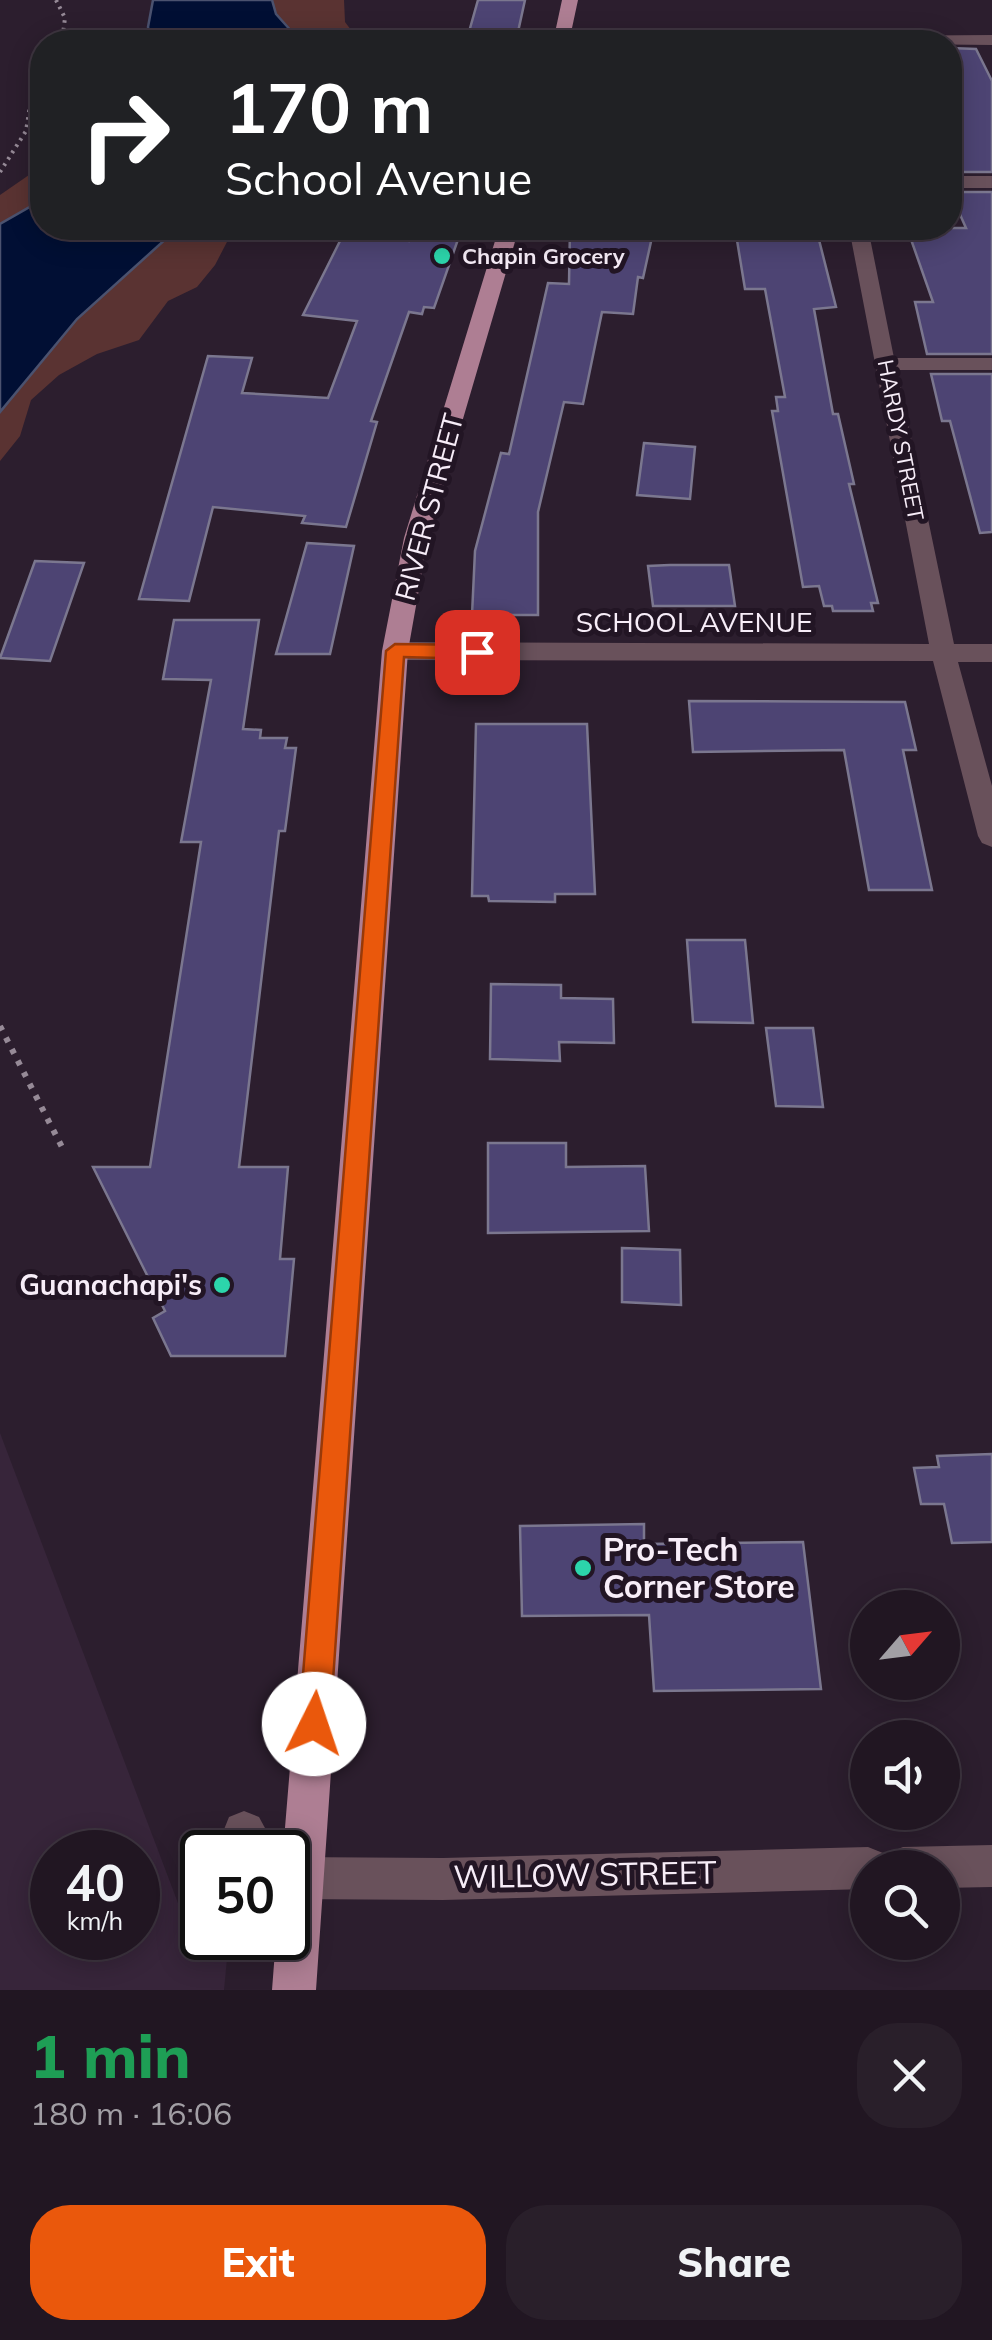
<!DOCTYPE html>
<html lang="en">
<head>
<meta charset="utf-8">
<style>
  :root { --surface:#211622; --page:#291f2a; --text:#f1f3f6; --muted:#a29fa5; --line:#3e3540; --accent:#ea580c }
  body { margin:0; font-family:Mulish,sans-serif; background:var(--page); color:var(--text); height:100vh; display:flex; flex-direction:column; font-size:38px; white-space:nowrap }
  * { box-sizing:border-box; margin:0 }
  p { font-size:32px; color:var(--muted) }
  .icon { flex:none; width:55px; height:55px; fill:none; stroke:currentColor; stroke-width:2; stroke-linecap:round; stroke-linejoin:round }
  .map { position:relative; height:1990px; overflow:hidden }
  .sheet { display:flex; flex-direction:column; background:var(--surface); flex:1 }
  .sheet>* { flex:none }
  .banner { position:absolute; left:30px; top:30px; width:932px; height:210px; border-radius:40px; box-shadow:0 5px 25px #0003,0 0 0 2px var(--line); background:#202124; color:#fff; overflow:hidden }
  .needle { width:65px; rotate:62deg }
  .buttons { position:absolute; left:850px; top:1590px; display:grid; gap:20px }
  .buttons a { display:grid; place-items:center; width:110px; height:110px; border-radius:50%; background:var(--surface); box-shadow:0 5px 25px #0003,0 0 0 2px var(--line); font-size:50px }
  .speed { position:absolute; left:30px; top:1830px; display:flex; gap:20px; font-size:50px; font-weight:700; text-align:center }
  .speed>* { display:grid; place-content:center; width:130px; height:130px; border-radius:50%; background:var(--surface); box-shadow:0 5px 25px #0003,0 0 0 2px var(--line); line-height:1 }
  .speed small { font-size:25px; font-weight:400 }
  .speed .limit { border:5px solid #111; border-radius:15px; background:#fff; color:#111 }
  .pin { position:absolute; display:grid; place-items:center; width:85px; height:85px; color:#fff; margin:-42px; border-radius:20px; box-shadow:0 5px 15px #0006 }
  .me { position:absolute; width:110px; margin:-55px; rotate:4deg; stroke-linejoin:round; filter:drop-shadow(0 0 8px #0008) }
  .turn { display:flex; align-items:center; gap:35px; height:210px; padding:0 30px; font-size:45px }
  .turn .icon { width:130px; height:130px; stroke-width:2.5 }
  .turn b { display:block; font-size:70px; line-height:85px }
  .round { display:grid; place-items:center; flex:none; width:105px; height:105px; border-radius:40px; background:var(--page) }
  .headline { display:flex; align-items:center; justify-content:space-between; height:170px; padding:0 30px }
  h1 { font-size:60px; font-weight:800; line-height:75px; color:#1e9e55 }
  .button { display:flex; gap:20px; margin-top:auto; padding:20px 30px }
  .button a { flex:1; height:115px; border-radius:40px; background:var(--accent); color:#fff; font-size:40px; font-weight:800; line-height:115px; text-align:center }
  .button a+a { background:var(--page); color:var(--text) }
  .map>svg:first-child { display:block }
</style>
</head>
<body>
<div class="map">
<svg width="992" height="1990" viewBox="0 0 992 1990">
  <rect width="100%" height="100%" fill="#2c1e2e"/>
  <path fill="#37253a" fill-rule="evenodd" d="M0 1433 181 1911 202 1912V1938H229L224 1990H0ZM52 1852H138V1938H52Z"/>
  <g fill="#5a3332">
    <path d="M272 0H344L345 22 360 42H301L276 14Z"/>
    <path d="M42 166V200L0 224V195Z"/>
    <path d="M178 228H229L228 240 215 265 197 287 168 301 139 340 97 354 59 375 31 400 20 436 0 461V412L23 381 77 319Z"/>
  </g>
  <g fill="#010f34" stroke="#4b526f" stroke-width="2.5">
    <path d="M153 0H272L276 14 301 42H151L148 27Z"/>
    <path d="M42 200V228H178L77 319 0 412V224Z"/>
  </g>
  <g fill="#4d4473" stroke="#7b778f" stroke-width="2.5">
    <path d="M478 0H525L516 41 467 39Z"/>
    <path d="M950 48 976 49 992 81V172H950Z"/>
    <path d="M950 192H992V354H927L915 302H933L907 228H966Z"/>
    <path d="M413 228H462L434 308 424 307 422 314 409 312 371 421 377 422 346 527 302 523 305 516 213 507 189 601 139 599 208 356 252 358 242 393 328 398 357 321 303 315 343 235 409 241Z"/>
    <path d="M570 228H654L643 278 638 277 633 314 602 312 583 404 564 402 538 512V615H472L475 551 501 453 509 454 548 283 569 284Z"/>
    <path d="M735 228H816L836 307 814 309 833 414H838L854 484H849L878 603H871L873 611H833L832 606H824L819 586 803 587 772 411H778L776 397H785L765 289H745Z"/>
    <path d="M931 374H992V532L980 533 950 421H942Z"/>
    <path d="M644 443 695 447 690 499 637 495Z"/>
    <path d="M307 543 354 546 330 654H276Z"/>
    <path d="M35 561 84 563 50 661 0 658Z"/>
    <path d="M670 565H729L735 606H653L648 566Z"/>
    <path d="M174 620H259L243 729 261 730 260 738H287L285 748H296L285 831H279L239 1167H288L280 1259H294L285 1356H171L153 1318 165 1311 93 1167H150L201 842H181L211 680 163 679Z"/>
    <path d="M689 701 905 702 916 750H903L932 890H869L844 750 693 752Z"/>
    <path d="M476 724H587L595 894H555V902L489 901 488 896H472Z"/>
    <path d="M687 940H745L753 1023 693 1022Z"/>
    <path d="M491 984 561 985V998L613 999 614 1043 559 1042 560 1061 490 1059Z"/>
    <path d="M766 1028H813L823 1107 776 1106Z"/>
    <path d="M488 1143H566V1167L645 1166 649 1231 488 1233Z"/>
    <path d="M622 1248 680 1250 681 1305 622 1302Z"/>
    <path d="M992 1454V1542L952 1543 944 1504H921L914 1468 939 1467 937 1456Z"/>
    <path d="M644 1524V1544L803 1542 821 1689 654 1691 649 1615 522 1616 520 1526Z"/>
  </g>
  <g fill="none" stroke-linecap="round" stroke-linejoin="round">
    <g stroke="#968a97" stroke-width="4" stroke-dasharray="2.5 5" stroke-linecap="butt">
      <path d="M56 0 65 18 62 42"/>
      <path d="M0 172 26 131 35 74 42 66"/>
    </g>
    <path stroke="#968a97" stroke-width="6" stroke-dasharray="5 8" stroke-linecap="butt" d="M0 1026 65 1153"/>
    <g fill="#69515b" fill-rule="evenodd">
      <path d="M992 35V45L709 42 717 37Z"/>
      <rect x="950" y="176" width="42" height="12"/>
      <path d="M849 228H868L894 358H992V370H897L954 644H992V662H958L992 786V847L982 843 978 836 933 661 395 660 382 651 395 642 929 644Z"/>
      <path d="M244 1811 259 1817 278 1852H233L223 1832 229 1817Z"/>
      <path d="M992 1845V1887L942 1888V1868H868V1889L443 1900 288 1899V1857L443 1858 868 1847 883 1853 886 1859 888 1853 903 1847Z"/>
    </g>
    <g fill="#ae7e93" fill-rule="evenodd">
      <path d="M562 0H578L569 42H553Z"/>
      <path d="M499 228H519L428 538 408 651 316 1990H272L276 1938H288V1852H283L382 651 404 538Z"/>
    </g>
  </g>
  <path fill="#ea580c" stroke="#983908" stroke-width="2.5" d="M395 644 477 645 487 652 477 659 404 657 330 1724 325 1734 314 1739 304 1734 299 1724 386 651Z"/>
  <g fill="#2cd5ab" stroke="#221524" stroke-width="4">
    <circle cx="442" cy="256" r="10"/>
    <circle cx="222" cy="1285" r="10"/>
    <circle cx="583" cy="1568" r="10"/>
  </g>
  <g text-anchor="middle" stroke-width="10" stroke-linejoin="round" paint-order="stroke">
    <g font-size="22" font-weight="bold" fill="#f7edf8" stroke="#221524" text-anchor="start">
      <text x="462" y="264">Chapin Grocery</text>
    </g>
    <g font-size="22" fill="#f7edf8" stroke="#221524">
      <text transform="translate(901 440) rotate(79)" y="8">HARDY STREET</text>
    </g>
    <g font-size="28" fill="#f7edf8" stroke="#221524">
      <text transform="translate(429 507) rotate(-75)" y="10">RIVER STREET</text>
      <text x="694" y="632">SCHOOL AVENUE</text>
    </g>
    <g font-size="28" font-weight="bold" fill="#f7edf8" stroke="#221524" text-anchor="end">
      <text x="202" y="1295">Guanachapi's</text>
    </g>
    <g font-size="32" font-weight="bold" fill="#f7edf8" stroke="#221524" text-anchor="start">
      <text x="603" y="1561">Pro-Tech<tspan x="603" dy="37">Corner Store</tspan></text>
    </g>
    <g font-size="32" fill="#f7edf8" stroke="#221524">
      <text transform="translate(585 1875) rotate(-1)" y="11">WILLOW STREET</text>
    </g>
  </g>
</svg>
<div class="buttons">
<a><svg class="needle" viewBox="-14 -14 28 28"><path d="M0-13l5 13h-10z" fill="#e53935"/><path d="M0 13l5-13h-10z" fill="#a29fa5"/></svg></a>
<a><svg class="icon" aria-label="sound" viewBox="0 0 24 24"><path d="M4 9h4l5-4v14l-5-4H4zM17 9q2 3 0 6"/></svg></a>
<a><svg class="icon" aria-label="search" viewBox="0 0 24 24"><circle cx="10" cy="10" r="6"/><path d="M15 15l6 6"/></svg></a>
</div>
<div class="speed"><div>40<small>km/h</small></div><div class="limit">50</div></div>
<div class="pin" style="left:477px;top:652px;background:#d93025"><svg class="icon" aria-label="arrive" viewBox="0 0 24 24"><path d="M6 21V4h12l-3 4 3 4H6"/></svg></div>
<svg class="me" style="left:314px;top:1724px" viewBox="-20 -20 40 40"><circle r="19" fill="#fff"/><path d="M0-13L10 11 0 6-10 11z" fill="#ea580c"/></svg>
<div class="banner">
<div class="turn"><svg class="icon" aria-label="right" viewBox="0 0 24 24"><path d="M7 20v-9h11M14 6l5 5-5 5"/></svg><div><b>170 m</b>School Avenue</div></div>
</div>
</div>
<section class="sheet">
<div class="headline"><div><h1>1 min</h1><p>180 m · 16:06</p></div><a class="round"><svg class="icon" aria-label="close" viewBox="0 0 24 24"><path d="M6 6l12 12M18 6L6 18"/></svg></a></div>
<div class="button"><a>Exit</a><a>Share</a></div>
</section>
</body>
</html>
